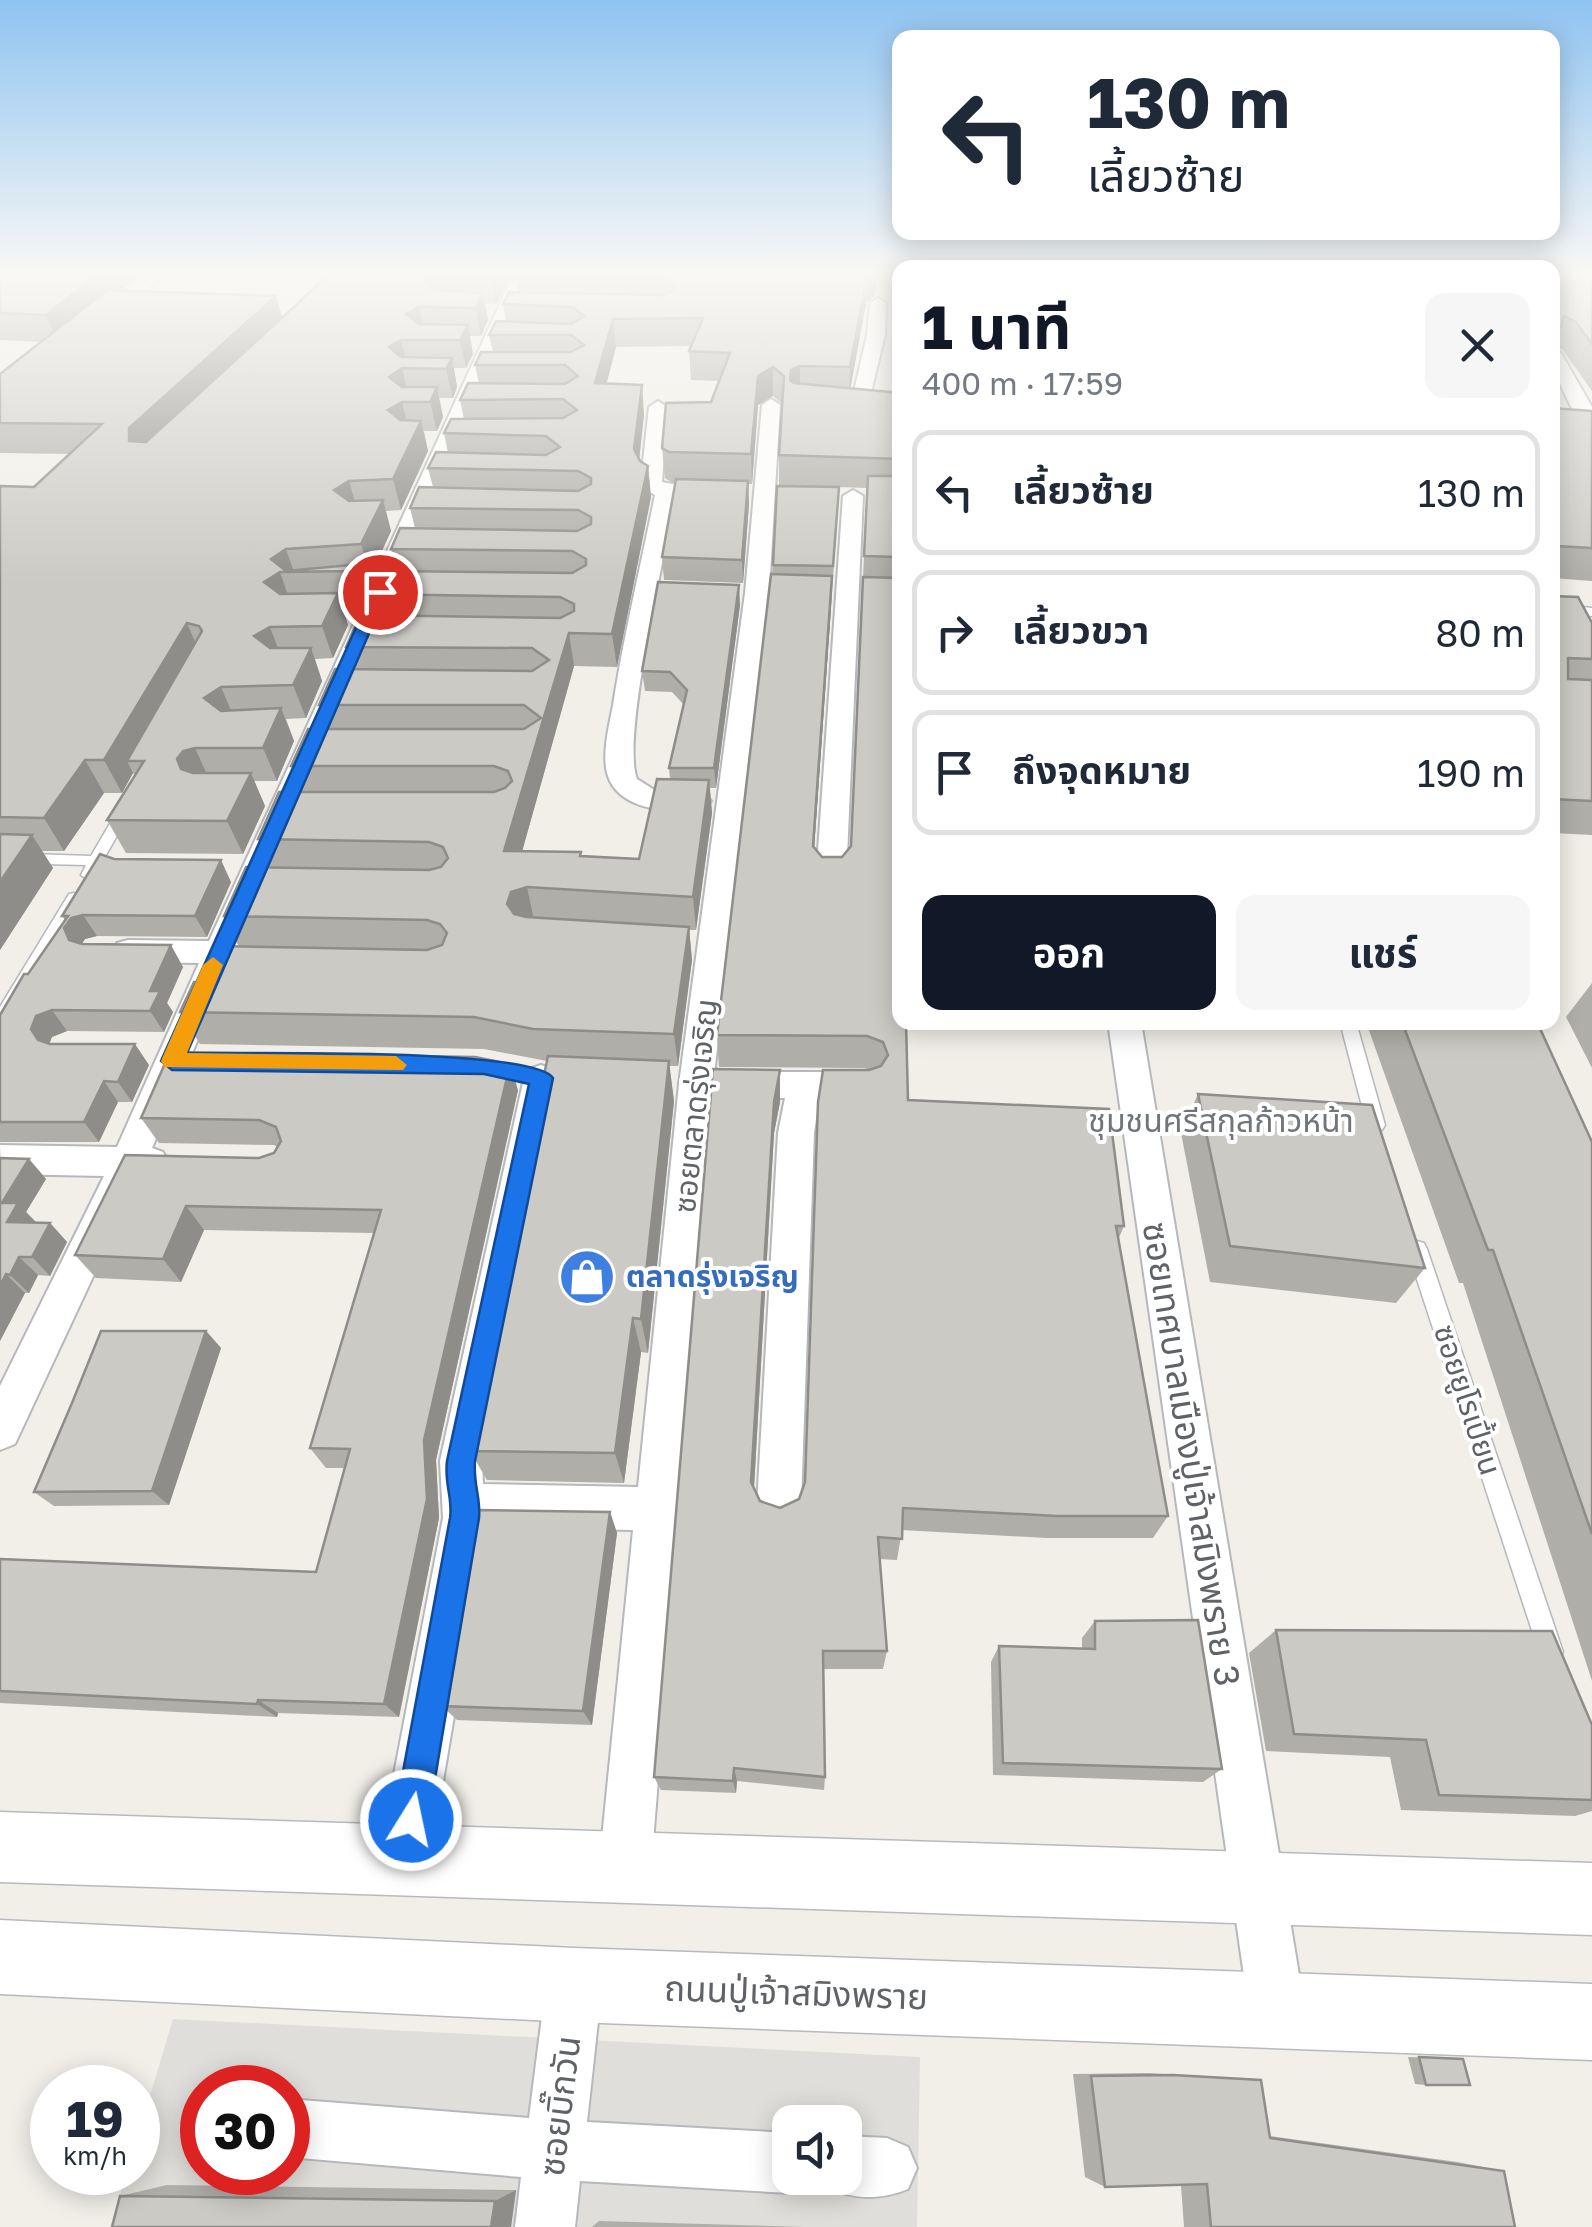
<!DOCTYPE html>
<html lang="th">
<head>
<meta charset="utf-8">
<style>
  :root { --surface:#fff; --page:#f6f6f7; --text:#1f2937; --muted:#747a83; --line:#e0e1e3; --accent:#111827 }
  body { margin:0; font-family:"Golos Text","Noto Sans Thai",sans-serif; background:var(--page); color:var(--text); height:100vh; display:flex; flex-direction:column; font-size:38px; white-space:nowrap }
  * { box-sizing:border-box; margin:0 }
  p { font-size:32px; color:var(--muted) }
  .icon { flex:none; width:55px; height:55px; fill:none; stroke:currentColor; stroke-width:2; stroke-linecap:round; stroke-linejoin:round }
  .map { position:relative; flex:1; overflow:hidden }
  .side { position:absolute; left:892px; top:260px; width:668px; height:770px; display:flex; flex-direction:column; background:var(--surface); border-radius:20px; box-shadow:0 5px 25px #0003 }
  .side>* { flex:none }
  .top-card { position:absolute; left:892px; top:30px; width:668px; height:210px; border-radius:20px; box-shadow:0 5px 25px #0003; background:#fff; color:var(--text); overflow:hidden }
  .buttons { position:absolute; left:772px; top:2105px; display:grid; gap:20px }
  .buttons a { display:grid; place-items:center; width:90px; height:90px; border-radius:20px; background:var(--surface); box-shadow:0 5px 25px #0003; font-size:50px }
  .speed { position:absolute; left:30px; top:2065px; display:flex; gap:20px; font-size:50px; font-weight:700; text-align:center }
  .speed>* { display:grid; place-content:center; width:130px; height:130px; border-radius:50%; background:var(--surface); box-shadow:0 5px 25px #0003; line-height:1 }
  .speed small { font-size:25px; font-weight:400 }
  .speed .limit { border:15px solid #d22; background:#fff; color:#111 }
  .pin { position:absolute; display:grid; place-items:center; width:85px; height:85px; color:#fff; margin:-42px; border:5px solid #fff; border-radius:50%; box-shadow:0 2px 10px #0007 }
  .me { position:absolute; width:110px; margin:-55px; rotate:10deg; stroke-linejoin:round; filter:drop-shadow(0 0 8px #0008) }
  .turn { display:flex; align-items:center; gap:35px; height:210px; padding:0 30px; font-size:45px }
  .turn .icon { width:130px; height:130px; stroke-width:2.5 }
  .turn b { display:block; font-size:70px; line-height:85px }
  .round { display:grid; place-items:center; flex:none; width:105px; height:105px; border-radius:20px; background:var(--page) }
  .overview { display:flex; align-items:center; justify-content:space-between; height:170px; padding:0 30px }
  h1 { font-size:60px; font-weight:700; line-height:75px; color:var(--accent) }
  .cta { display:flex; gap:20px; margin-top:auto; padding:20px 30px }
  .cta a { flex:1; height:115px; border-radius:20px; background:var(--accent); color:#fff; font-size:40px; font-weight:700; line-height:115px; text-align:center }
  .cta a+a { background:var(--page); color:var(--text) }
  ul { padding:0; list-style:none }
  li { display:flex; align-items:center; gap:30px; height:125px; margin:0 20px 15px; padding:0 10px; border:5px solid var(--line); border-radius:20px }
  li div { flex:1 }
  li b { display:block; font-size:38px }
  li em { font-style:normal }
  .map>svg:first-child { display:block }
</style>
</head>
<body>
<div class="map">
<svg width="1592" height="2227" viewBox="0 0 1592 2227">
  <rect width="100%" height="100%" fill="#f1efe8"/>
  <path fill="#e0deda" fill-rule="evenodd" d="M173 2019 920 2057 917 2227H110L127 2173 138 2172V2136ZM202 2088H288V2172H202ZM790 2122H845V2178H790Z"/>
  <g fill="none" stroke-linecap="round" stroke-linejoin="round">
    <g stroke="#b5b8bc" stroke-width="3">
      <g id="lane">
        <path d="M1552 604 1592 608V616L1552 611Z"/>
        <path d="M124 807 131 811 93 878 88 880 81 875 86 865 0 863V853L91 856 119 808Z"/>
        <path d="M74 893 82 898 6 1025 0 1027V1007L69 894Z"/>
        <path d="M1340 1022H1356L1385 1125 1382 1130H1370L1367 1125Z"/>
        <path d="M1417 1241 1424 1243 1427 1249 1563 1652 1559 1660 1551 1664 1543 1660 1539 1652 1407 1249 1410 1243Z"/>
      </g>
    </g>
    <g stroke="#b5b8bc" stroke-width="4">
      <g id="street">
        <path d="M150 272H167L104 326H92V318Z"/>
        <path d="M516 281 565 280 573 285 565 290 522 291 294 812 152 1148 163 1152 168 1162 163 1172 140 1176 15 1444 0 1450V1386L104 1176 1 1174 0 1145 117 1147 199 963 128 962 117 959 112 951 117 943 128 940 209 941 508 286Z"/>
        <path d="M878 298 886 303 885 335 868 405 900 407V419L855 415 846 409 852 400 867 335 870 303Z"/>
        <path d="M1552 348 1561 353 1592 407V429C1571 420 1552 369 1552 348Z"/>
        <path d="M771 399 780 405 769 593 713 1084 651 1868 644 1887 625 1894 606 1887 599 1868 633 1530 486 1527 430 1858 422 1876 404 1884 386 1876 378 1858 443 1518 440 1461 524 1078 529 1069 541 1065 553 1069 558 1078 482 1461 483 1484 638 1487 679 1084 745 593 762 405Z"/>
        <path d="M658 401 667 407 662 482 693 488 696 492 693 496 675 498C666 551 621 739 637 779L656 791 707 795 711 801 707 807C676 815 617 812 607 773 602 753 609 726 613 705 624 634 641 565 655 495L646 490 641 480 649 407Z"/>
        <path d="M853 490 863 496 846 879 841 886H821L816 879 843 496Z"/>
        <path d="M1108 1022H1141L1305 2011 1297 2031 1277 2039 1257 2031 1249 2011Z"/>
        <path d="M736 1072H865L877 1076 882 1085 877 1094 865 1098H819L814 1133 801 1505 795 1520 779 1527 763 1520 757 1505 778 1133 785 1098H736L724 1094 719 1085 724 1076Z"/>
        <path d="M574 1957 593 1966 602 1985 587 2122 790 2133V2178H814L811 2184 790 2193 580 2181 575 2227H515L521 2177 288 2157V2099L529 2118 546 1985 555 1966Z"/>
        <path d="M845 2136 887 2138 908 2147 917 2168 908 2189C879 2201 852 2199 824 2187L820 2178H845Z"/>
      </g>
    </g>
    <g stroke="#b6babf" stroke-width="3">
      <g id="secondary">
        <path d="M0 1812 1592 1863V1935L0 1882Z"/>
        <path d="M0 1920 574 1948 1592 1984V2060L574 2022 0 1994Z"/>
      </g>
    </g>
    <use href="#lane" fill="#fff" fill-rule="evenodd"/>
    <use href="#street" fill="#fff" fill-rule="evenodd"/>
    <use href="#secondary" fill="#fff" fill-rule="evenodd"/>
  </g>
  <g fill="#afaea9">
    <path d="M0 272 122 290 276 296 282 317 332 272H900V276L878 275 874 296 866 303 850 389 900 393V1022L908 1100 1124 1226 1118 1240 1168 1516 1153 1538H1046L902 1530 897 1560 880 1559 887 1651 883 1669H824L825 1777 824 1790 737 1781 736 1793 661 1790 654 1777 713 1069 780 1102 774 1133 754 1488 760 1501 780 1508 799 1499 805 1482 869 1070 865 1068 719 1067 717 1035 773 565 838 507 814 848 822 857H842L851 846 867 488 779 485V455L782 404 773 396 758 405 752 484H748L749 504 743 583 664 580 662 557 676 482H671L665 478 662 448 711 402 719 381 691 380 689 351 691 346 616 347 606 384 644 414 639 460 648 466 651 497 617 667 574 666 522 851 639 859 670 779 669 768 684 705 672 692 645 691 642 671 740 605 716 788H710L712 813 696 930H689L692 960 678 1066H669L674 1101 648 1353 641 1352 624 1483 487 1480 470 1451 547 1061 484 1049 200 1044 180 1012 201 982 239 947 224 916 270 867 258 839 301 792 291 766 327 729 319 705 353 669 346 647 376 616 370 594 397 571 391 549 415 528 410 508 433 487 428 468 448 453 444 433 464 419 460 400 479 384 475 365 493 352 489 335 506 321 503 304 519 293 517 279H510L496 304 485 303 488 320 481 336H470L473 354 466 368H454L457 387 453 398H439L443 417 437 431H424L428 451 401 510 386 511 391 531 371 575 354 577 361 597 358 603 341 604 348 625 333 658 315 659 322 681 306 718 286 719 294 741 277 781H254L265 806 243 854 126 853 107 820 135 776 133 773 122 793H104L64 851H42L53 868 0 950V486L34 487 70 454 0 453V374L41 342 0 340Z"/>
    <path d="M1552 272H1592V391L1563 350 1553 345 1552 347Z"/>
    <path d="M1552 408 1592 411V581L1552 578Z"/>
    <path d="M1552 596 1592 623V835L1552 833Z"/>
    <path d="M114 859 231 882 207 937 97 936 85 939 82 944 183 967 167 1003 173 1012 164 1032 67 1031 52 1037 49 1043 149 1065 132 1102H118L99 1142H0V1015L65 920 62 916Z"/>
    <path d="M1592 983V1068L1566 1017Z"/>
    <path d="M1366 1022H1537L1592 1142V1681L1463 1283H1459Z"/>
    <path d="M518 1090 436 1460 439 1518 399 1717 278 1713 277 1717 0 1703V1559L316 1572 344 1468H326L310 1448 374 1233 204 1230 181 1282 96 1278 75 1255 259 1158 274 1153 277 1147 274 1145 159 1143 141 1118Z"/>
    <path d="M1198 1094 1425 1268 1396 1303 1210 1282 1181 1133Z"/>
    <path d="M0 1158 29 1159 46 1179 26 1212 36 1223H50L67 1242 50 1276 38 1275 29 1293H25L0 1341Z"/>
    <path d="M206 1331 221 1348 169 1505 54 1506 34 1492Z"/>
    <path d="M610 1512 617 1533 592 1725 457 1720 442 1706Z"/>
    <path d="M1095 1621 1222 1769 1203 1782 993 1775 991 1662 999 1646 1082 1649V1638Z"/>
    <path d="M1276 1630 1592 1725V1811L1575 1816 1401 1810 1390 1757 1266 1751 1249 1653Z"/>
    <path d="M1408 2057 1463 2059 1426 2085 1415 2084Z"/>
    <path d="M1149 2073 1261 2080 1270 2136 1457 2162 1504 2171 1515 2227H1184L1181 2185 1105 2187 1085 2177 1073 2074Z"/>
    <path d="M167 2185 516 2190 511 2227H112L120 2196Z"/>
    <path d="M599 2221 805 2227H592Z"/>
  </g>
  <g fill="#8f8d8a">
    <path d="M101 272H144L58 343 46 315Z"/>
    <path d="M494 272H509L510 279 496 304 491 277Z"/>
    <path d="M872 272H878L874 296 866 303 849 396 850 367 867 276Z"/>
    <path d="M437 273 442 300 425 283 426 279Z"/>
    <path d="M483 293 488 320 481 336 476 308Z"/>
    <path d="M276 296 284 324 141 472 129 441V428Z"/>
    <path d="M419 307 425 334 406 314Z"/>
    <path d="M613 319 616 347 599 413 595 383Z"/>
    <path d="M468 325 473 354 466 368 460 340Z"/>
    <path d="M401 340 408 368H402L409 397 402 402 409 431 388 410 389 347Z"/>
    <path d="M452 358 457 387 453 398 446 369Z"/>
    <path d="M800 366V395L790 409 791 370Z"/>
    <path d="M773 367V396L758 405 752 484 751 454 758 376Z"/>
    <path d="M642 385 644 414 637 480 634 449Z"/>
    <path d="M437 387 443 417 437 431 430 402Z"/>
    <path d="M421 421 428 451 401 510 393 479Z"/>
    <path d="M648 466 651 497 617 667 612 634Z"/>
    <path d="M349 481 358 512 334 490Z"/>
    <path d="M748 481 749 504 743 583 742 560Z"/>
    <path d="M383 500 391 531 371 575 361 544Z"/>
    <path d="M286 549 294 572H280L291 604 264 582 271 559Z"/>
    <path d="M351 565 361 597 358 603 348 571Z"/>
    <path d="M832 576 831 608 812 879 813 846Z"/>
    <path d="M739 585 740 605 716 788 714 768Z"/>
    <path d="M338 593 348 625 333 658 322 626Z"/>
    <path d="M187 623 201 656 127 761 133 773 122 793 104 760Z"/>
    <path d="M270 627 282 659 254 636Z"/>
    <path d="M569 633 574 666 513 884 504 851Z"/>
    <path d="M311 648 322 681 306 718 293 685Z"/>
    <path d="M221 687 235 720 204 698Z"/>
    <path d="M281 708 294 741 277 781 263 748Z"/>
    <path d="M195 748 210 781 197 802 177 759 183 751Z"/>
    <path d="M85 760 104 793 64 851 44 818Z"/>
    <path d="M251 773 265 806 243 854 227 821Z"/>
    <path d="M709 780 712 813 696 930 693 897Z"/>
    <path d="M32 835 53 868 0 950V882Z"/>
    <path d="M221 860 231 882 207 937 195 916Z"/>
    <path d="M527 887 534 920 520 925 507 904 511 892Z"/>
    <path d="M83 915 97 936 85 939 78 949 69 940 64 928 71 918Z"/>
    <path d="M689 927 692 960 678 1066 674 1034Z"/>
    <path d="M171 945 183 967 167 1003 173 1012 164 1032 150 1011V991Z"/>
    <path d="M52 1010 67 1031 52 1037 47 1050 54 1061 31 1029 36 1016Z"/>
    <path d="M135 1044 149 1065 132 1102 118 1082Z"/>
    <path d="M669 1061 674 1101 648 1353 641 1319Z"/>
    <path d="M510 1064 518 1090 436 1460 439 1518 399 1717 384 1704 424 1440Z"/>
    <path d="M780 1070V1102L774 1133 753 1505 751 1482 774 1102Z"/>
    <path d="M104 1081 118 1102 99 1142 84 1122Z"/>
    <path d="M29 1159 46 1179 26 1212 36 1222H7L2 1203Z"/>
    <path d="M186 1206 204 1230 181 1282 163 1259Z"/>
    <path d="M50 1223 67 1242 50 1276 32 1257Z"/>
    <path d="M19 1257 38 1275 29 1293 10 1275Z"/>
    <path d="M6 1274 25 1293 0 1341V1286Z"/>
    <path d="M633 1318 641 1352 624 1483 615 1453Z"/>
    <path d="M206 1331 221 1348 169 1505 152 1491Z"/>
    <path d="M610 1512 617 1533 592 1725 583 1711Z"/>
    <path d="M258 1700 278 1713 277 1717 257 1704Z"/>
    <path d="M734 1768 737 1781 736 1793 733 1781Z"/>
    <path d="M516 2190 511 2227H491L495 2201Z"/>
  </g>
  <g fill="#cccac5" stroke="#8f8d8a" stroke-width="2.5">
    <path d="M0 272H101L46 315 0 313Z"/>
    <path d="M332 272H494L491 277 437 273 426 279 425 283 436 290 483 293 476 308 419 307 406 314 419 324 468 325 460 340H401L389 347 401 357 452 358 446 369 402 368 389 377 402 387H437L430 402H402L388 410 400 420 421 421 393 479 349 481 334 490 349 501 383 500 361 544 286 549 271 559 286 571 351 565 348 571 280 572 264 582 280 594 338 593 322 626 270 627 254 636 270 648H311L293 685 221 687 204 698 221 711 281 708 263 748H195L183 751 177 759 181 769 193 773H251L227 821 107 820 144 761H127L202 631 199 626 187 623 104 760H85L44 818 0 817V486L34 487 102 424 0 423V374L107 290 276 296 129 428V441L146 442Z"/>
    <path d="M518 272H872L867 276 850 367 800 366 791 370 790 380 794 383 900 393V459L779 455 784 376 773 367 758 376 751 454 669 452 662 448 666 403 711 402 730 353 689 351 703 318 613 319 595 383 642 385 634 449 640 461 648 466 612 634 569 633 504 851 581 852 580 856 639 859 657 779 709 780 693 897 527 887 511 892 507 904 514 914 526 917 689 927 674 1034 533 1029 474 1017 180 1012 194 982H201L218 946 427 950 442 945 447 933 440 924 427 920 224 916 246 867 429 870 441 867 448 858 443 847 429 842 258 839 279 792H494L505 788 512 781 508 771 494 766H291L308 729H524L541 718 524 705H319L335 669 532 671 549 660 532 648 346 647 360 615 560 618 574 611V604L560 597 370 594 380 571 572 573 586 565V559L572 551 391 549 400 528 577 531 591 524V517L578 510 410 508 419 487 578 491 591 484V478L578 471 428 468 436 452 546 455 560 447 546 436 444 433 451 419 563 418 577 410 563 399 460 400 468 383 565 384 578 376 565 365H475L481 352H571L584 345 571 335H489L496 321 571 324 584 316 572 307 503 304 509 292 664 295 676 288 666 279 517 275Z"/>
    <path d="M1552 272H1592V344L1576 322 1564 316 1561 327 1552 326Z"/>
    <path d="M1552 408 1592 411V548L1556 546 1552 539Z"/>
    <path d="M868 476H900V557L864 556Z"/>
    <path d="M676 479 748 481 742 560 662 557Z"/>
    <path d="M777 486 839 487 833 566 773 565Z"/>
    <path d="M771 574 832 576 813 846 822 857H842L851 846 863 577 900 578V1022H906L908 1100 1109 1109 1124 1226H1116L1168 1516H1057L903 1508 902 1539 878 1537 887 1651H823L825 1777 734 1768 733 1781 654 1777 713 1069 780 1070 774 1102 751 1482 760 1501 780 1508 799 1499 805 1482 818 1102 823 1070H869L881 1066 888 1055 883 1042 867 1036 717 1035Z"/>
    <path d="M658 582 739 585 714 768H669L687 690 670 672 642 671Z"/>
    <path d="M1552 596 1578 597 1592 623V659L1568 658V679L1592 680V801L1552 799Z"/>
    <path d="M0 834 32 835 0 882Z"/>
    <path d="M100 854 114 859 221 860 195 916 83 915 71 918 64 928 69 940 82 944 171 945 150 991H160L150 1011 52 1010 36 1016 31 1029 38 1040 50 1044H135L118 1082 104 1081 84 1122H0V1015L24 974H28L68 916H62Z"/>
    <path d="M1402 1022H1537L1592 1142V1534L1493 1250H1488Z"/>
    <path d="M170 1052 475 1057 510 1064 424 1440 427 1499 384 1704 258 1700 257 1704 0 1691V1559L316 1572 350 1449 310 1448 381 1210 186 1206 163 1259 75 1255 125 1155 259 1158 274 1153 281 1141 276 1127 259 1120 141 1118Z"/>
    <path d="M548 1056 669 1061 641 1319 633 1318 615 1453 470 1451V1431Z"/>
    <path d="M1198 1094 1372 1105 1425 1268 1230 1246Z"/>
    <path d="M0 1158 29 1159 2 1203H18L7 1222 50 1223 32 1257H19L10 1275 6 1274 0 1286Z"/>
    <path d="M101 1331H206L152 1491 34 1492 72 1403Z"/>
    <path d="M476 1510 610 1512 583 1711 442 1706Z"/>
    <path d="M1198 1620 1222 1769 1003 1763 999 1646 1095 1649V1621Z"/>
    <path d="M1276 1630 1552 1631 1592 1725V1800L1439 1795 1426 1740 1294 1734Z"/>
    <path d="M1419 2057 1463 2059 1470 2085H1426Z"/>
    <path d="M1173 2075 1261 2080 1270 2138 1504 2171 1515 2227H1211L1207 2184 1105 2187 1091 2076Z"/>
    <path d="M120 2196 495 2201 491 2227H112Z"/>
  </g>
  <linearGradient id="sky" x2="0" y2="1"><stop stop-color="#8fc3f1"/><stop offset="0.47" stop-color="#f9f8f5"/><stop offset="1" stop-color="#f9f8f5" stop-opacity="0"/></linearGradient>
  <rect width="1592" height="583" fill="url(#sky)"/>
  <path fill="#1a73e8" stroke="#114b97" stroke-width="2.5" d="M380 587 387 592 187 1053C238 1054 533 1047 553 1078L475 1461C473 1484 481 1498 479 1518L428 1820 423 1832 411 1837 399 1832 394 1820 450 1518C453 1498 444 1484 447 1461L529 1084 484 1074 172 1070 161 1061 372 592Z"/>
  <path fill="#f59e0b" d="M213 957 223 965 187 1053 396 1056 407 1065 403 1070 164 1067 161 1061 203 965Z"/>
  <defs>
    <g id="shop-disc" transform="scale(2.875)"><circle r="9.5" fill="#3f7fe0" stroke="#fff"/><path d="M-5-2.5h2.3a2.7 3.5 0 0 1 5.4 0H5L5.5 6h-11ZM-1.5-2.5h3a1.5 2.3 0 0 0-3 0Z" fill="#fff"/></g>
  </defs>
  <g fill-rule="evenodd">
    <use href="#shop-disc" x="587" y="1277"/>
  </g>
  <g text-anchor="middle" stroke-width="8" stroke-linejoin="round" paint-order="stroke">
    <g font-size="30" fill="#5f6368" stroke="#fff">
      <text transform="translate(696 1106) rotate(-84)" y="10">ซอยตลาดรุ่งเจริญ</text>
      <text transform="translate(1467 1400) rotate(72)" y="10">ซอยยูโรเปี้ยน</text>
    </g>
    <g font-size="30" font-weight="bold" fill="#366cbe" stroke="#fff" text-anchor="start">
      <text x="626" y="1287">ตลาดรุ่งเจริญ</text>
    </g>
    <g font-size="32" fill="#70757a" stroke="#fff">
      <text x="1221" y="1132">ชุมชนศรีสกุลก้าวหน้า</text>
    </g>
    <g font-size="35" fill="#5f6368" stroke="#fff">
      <text transform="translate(1191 1454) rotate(81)" y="12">ซอยเทศบาลเมืองปู่เจ้าสมิงพราย 3</text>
      <text transform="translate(796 1993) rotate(2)" y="12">ถนนปู่เจ้าสมิงพราย</text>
      <text transform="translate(560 2106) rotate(-83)" y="12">ซอยบิ๊กวัน</text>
    </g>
  </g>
</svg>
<div class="buttons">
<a><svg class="icon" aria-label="sound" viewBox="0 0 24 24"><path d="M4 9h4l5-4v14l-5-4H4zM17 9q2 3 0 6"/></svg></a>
</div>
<div class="speed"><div>19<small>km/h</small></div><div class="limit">30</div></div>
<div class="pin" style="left:380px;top:592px;background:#d93025"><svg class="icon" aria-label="arrive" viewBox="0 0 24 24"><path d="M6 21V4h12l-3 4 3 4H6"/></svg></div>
<svg class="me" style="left:411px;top:1820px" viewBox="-20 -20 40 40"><circle r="17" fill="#1a73e8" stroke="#fff" stroke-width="3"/><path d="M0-11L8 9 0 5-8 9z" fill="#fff"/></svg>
<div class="top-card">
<div class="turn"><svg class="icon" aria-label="left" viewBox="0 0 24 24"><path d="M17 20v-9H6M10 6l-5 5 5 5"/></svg><div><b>130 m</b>เลี้ยวซ้าย</div></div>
</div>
<section class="side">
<div class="overview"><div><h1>1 นาที</h1><p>400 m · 17:59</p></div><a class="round"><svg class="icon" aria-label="close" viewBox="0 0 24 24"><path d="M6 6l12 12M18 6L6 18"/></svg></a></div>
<ul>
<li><svg class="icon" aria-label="left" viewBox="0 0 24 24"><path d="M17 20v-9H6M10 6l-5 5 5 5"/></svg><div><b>เลี้ยวซ้าย</b></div><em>130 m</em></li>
<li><svg class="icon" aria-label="right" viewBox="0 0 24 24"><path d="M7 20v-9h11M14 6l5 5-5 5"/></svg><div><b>เลี้ยวขวา</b></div><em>80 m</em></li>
<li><svg class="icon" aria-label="arrive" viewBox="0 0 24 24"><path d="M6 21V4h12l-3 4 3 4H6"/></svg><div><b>ถึงจุดหมาย</b></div><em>190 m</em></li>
</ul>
<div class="cta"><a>ออก</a><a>แชร์</a></div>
</section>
</div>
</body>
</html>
